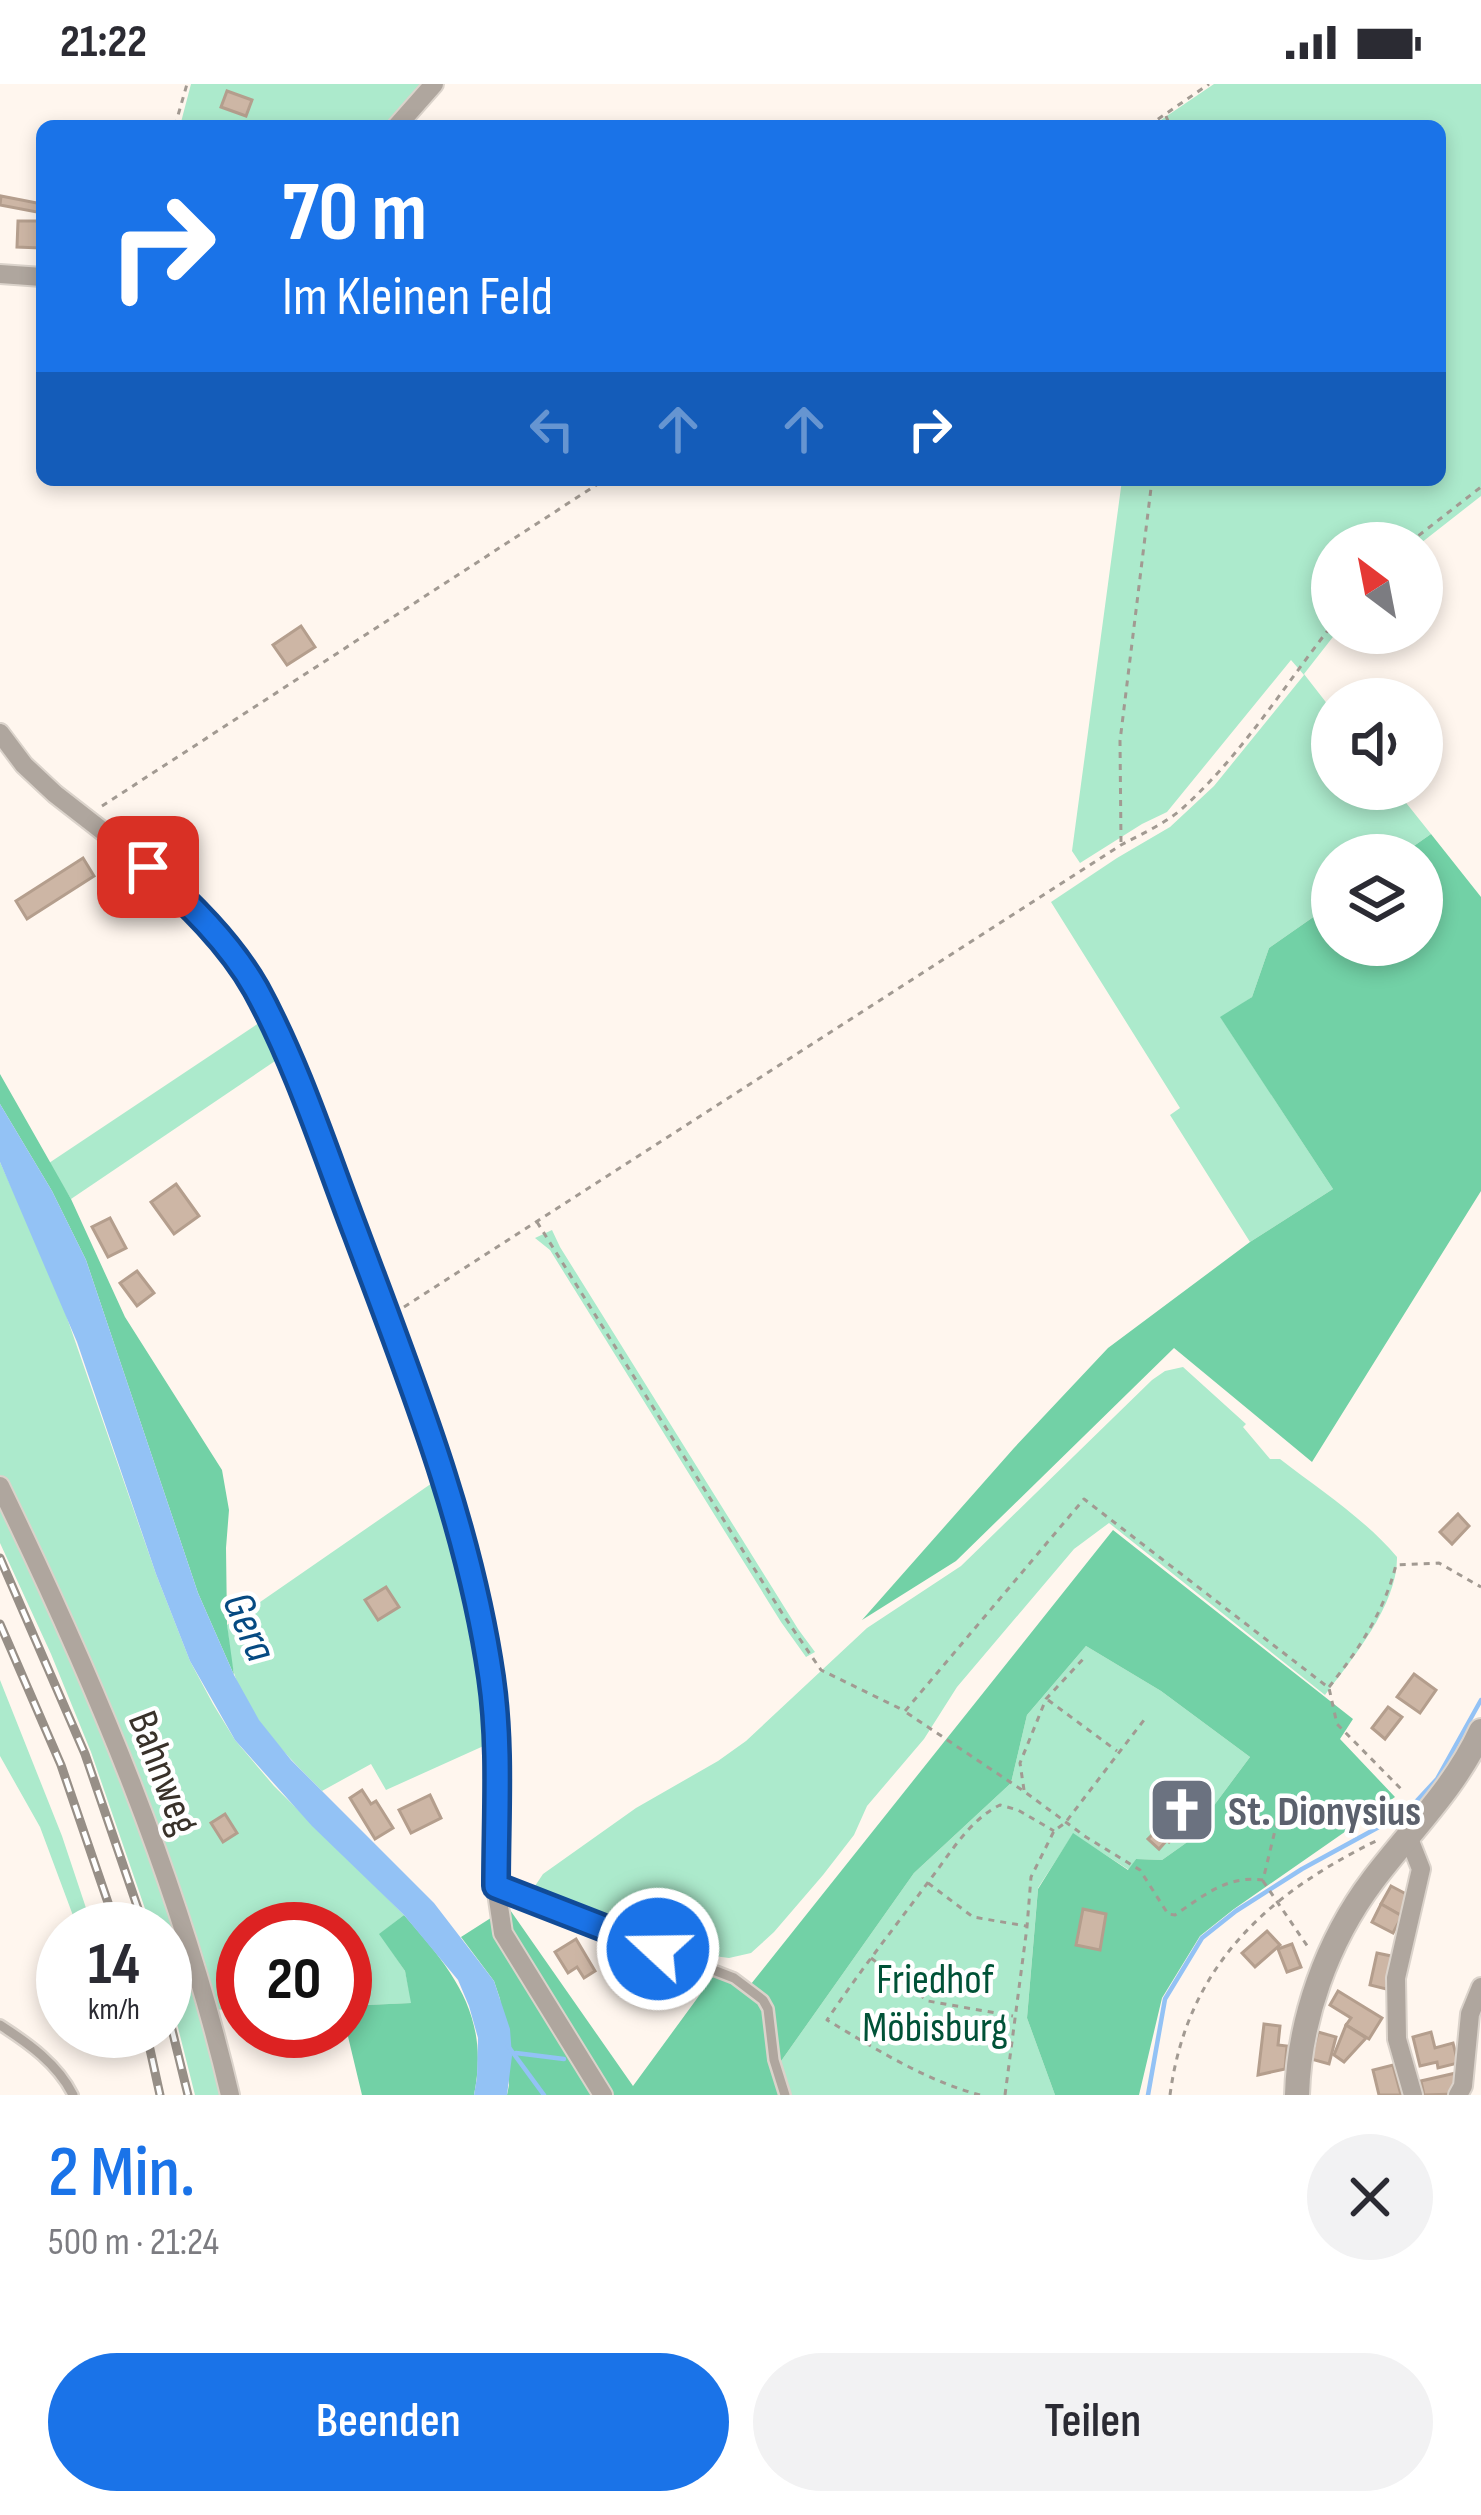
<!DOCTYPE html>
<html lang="de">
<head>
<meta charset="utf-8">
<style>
  :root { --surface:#fff; --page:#f2f2f3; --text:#2b2b33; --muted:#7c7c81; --accent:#1a73e8 }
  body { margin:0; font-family:"Sofia Sans Condensed",sans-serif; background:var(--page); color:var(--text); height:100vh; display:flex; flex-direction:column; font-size:45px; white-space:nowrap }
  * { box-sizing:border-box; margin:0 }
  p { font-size:39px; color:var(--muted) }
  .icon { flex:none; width:66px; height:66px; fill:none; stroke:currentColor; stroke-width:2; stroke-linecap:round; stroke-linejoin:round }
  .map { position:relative; height:2011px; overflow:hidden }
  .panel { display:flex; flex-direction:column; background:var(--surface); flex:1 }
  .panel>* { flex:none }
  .guide { position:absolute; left:36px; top:36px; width:1410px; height:366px; border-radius:18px; box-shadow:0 6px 18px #0003; background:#1a73e8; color:#fff; overflow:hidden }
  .needle { width:78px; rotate:328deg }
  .fabs { position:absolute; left:1311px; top:438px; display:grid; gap:24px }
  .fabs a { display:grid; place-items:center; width:132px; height:132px; border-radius:50%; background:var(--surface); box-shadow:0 6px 18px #0003; font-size:60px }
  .speed { position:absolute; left:36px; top:1818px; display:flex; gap:24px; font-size:60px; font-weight:700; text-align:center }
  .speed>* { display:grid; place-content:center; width:156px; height:156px; border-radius:50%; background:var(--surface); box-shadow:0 6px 18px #0003; line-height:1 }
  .speed small { font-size:30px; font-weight:400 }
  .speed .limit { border:18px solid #d22; background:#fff; color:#111 }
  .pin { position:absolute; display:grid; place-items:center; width:102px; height:102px; color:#fff; margin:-51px; border-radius:24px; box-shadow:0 6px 18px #0006 }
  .me { position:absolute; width:132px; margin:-66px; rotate:291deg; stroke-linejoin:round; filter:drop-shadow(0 0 9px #0008) }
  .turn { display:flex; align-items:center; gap:42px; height:252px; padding:0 48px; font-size:54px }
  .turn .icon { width:156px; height:156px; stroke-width:2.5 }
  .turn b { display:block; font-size:84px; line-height:102px }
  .lanes { display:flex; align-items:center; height:114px; padding:0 48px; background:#0003; justify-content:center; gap:60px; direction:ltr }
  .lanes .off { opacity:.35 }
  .round { display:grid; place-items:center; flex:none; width:126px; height:126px; border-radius:63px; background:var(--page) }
  .head { display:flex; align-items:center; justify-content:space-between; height:204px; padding:0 48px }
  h1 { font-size:72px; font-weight:600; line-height:90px; color:var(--accent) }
  .action { display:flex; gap:24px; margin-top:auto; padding:24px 48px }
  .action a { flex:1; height:138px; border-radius:72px; background:var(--accent); color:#fff; font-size:48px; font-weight:600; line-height:138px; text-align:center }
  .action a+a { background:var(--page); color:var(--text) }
  .status { display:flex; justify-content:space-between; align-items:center; height:84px; padding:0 60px; background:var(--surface); direction:ltr }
  .status svg { height:33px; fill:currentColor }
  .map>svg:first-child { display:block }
</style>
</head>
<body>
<div class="status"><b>21:22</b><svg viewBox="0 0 49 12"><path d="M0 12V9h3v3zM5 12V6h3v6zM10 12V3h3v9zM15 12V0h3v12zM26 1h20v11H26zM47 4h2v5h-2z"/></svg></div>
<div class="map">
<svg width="1481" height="2011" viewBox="0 0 1481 2011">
  <rect width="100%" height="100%" fill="#fff6ee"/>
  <g fill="#aceacc" fill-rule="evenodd">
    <path d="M191 0H421L383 42H180Z"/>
    <path d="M1214 0H1481V412L1421 459H1332V549H1336L1304 590 1332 626V705H1395L1431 750 1401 771H1332V820L1269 864 1252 913 1221 934 1333 1105 1250 1158 1170 1031 1180 1024 1051 818 1117 774 1170 743 1214 702 1304 591 1291 576 1167 728 1142 740 1080 779 1072 767 1122 396H1440V42H1152Z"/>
    <path d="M262 937 278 975 71 1115 49 1079Z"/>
    <path d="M0 1078 57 1205 156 1490 190 1577 213 1620 235 1656 274 1702 404 1831 380 1850 405 1887 412 1919 345 1922V1845H243V1925L205 1926 226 2011H195L165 1892V1845H152L91 1668 51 1570 0 1459Z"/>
    <path d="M552 1146 560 1163 798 1545 815 1568 806 1573 781 1538 550 1166 535 1154Z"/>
    <path d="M1183 1283 1246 1340 1243 1343 1270 1375H1280C1320 1406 1365 1435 1397 1473 1398 1520 1352 1575 1325 1611L1109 1439 1074 1465 957 1603 924 1655 867 1722 854 1751 823 1791 774 1848 751 1869 729 1874 699 1870 583 1822 552 1814 535 1802 543 1790 636 1724 718 1677 746 1657 867 1544 961 1482 1152 1296 1165 1287Z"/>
    <path d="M435 1397C458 1477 487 1577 488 1660L386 1706 371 1680 322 1707C290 1675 247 1633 234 1589 230 1574 229 1556 227 1541Z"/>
    <path d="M1086 1562 1161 1607 1250 1673 1186 1759 1162 1776 1136 1775 1129 1786 1073 1750 1038 1804 1027 1934 1055 2011H785L779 1980 914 1789 1011 1699 1027 1631ZM1200 1696 1205 1699 1209 1709 1169 1757 1167 1756 1159 1765 1148 1756 1156 1747 1154 1744 1195 1697Z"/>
    <path d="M0 1596 62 1752 93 1845H78L40 1743 0 1672Z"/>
  </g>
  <g fill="#72d1a6">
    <path d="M1431 750 1481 813V1107L1312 1378 1174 1264 956 1477 862 1536 1014 1364 1108 1264 1250 1158 1333 1105 1220 933 1252 913 1269 864 1332 820V861H1422V771H1401Z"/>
    <path d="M0 990 71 1115 125 1233 222 1386 229 1426 226 1464 227 1540 234 1591 198 1509 86 1176 52 1107 0 1020Z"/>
    <path d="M1113 1446 1353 1635 1340 1655 1395 1713 1234 1825 1200 1852 1162 1914 1139 2011H1055L1027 1934 1038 1805 1073 1749 1128 1786 1136 1775 1162 1776 1186 1759 1250 1673 1161 1607 1086 1562 1027 1631 1011 1699 914 1789 779 1980 788 1999 785 2011H507L509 2001 500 1915 494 1897 461 1853 508 1823 633 2002 715 1890 747 1905Z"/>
    <path d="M404 1831C454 1888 490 1932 474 2011H362L345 1940V1922L411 1919 405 1887 379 1850Z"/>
  </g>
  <path fill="#93c2f5" d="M0 1020 52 1107 86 1176 198 1509 234 1591 259 1636 291 1676 434 1819 494 1897 510 1945 512 1972 507 2011H474L477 1993 478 1954 469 1922 458 1896 404 1831 312 1742 235 1656 190 1577 156 1490 77 1258 0 1078Z"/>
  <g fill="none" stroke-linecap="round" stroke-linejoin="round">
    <g stroke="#93c2f5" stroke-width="4.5">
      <path d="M1412 1722 1437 1695 1481 1616"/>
      <path d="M508 1962 544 2011"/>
      <path d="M516 1969 564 1975"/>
      <path d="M1148 2011 1165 1915 1202 1854 1236 1827 1302 1785 1399 1732"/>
    </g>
  </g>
  <g fill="#cdb6a5" stroke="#b49e8d" stroke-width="3">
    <path d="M227 7 252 16 246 32 221 23Z"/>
    <path d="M1 112 42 120V129L0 121Z"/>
    <path d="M18 137H41L40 164 17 163Z"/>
    <path d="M301 542 315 563 287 581 273 561Z"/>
    <path d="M83 774 94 792 27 835 16 817Z"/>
    <path d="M176 1100 199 1132 174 1150 151 1118Z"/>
    <path d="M110 1134 126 1164 108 1173 92 1143Z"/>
    <path d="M137 1187 154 1209 137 1222 120 1199Z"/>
    <path d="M1458 1430 1469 1442 1452 1460 1440 1448Z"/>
    <path d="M386 1503 399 1523 378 1536 365 1516Z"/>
    <path d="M1414 1590 1436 1606 1420 1629 1397 1613Z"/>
    <path d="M1388 1623 1402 1633 1385 1655 1372 1644Z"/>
    <path d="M1195 1696 1205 1699 1210 1708 1169 1758 1167 1756 1159 1765 1148 1755 1156 1747 1154 1745Z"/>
    <path d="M362 1706 371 1720 376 1717 393 1744 375 1755 350 1714Z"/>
    <path d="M430 1711 441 1734 411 1749 399 1726Z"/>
    <path d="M225 1730 237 1749 223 1758 211 1739Z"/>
    <path d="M1391 1802 1408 1811 1402 1832 1381 1820Z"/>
    <path d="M1381 1820 1402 1832 1393 1849 1372 1838Z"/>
    <path d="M1083 1825 1106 1830 1100 1866 1076 1861Z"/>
    <path d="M1267 1847 1280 1861 1255 1883 1242 1869Z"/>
    <path d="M576 1855 595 1887 584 1894 577 1883 568 1889 555 1868Z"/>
    <path d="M1292 1860 1301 1883 1287 1888 1278 1865Z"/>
    <path d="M1377 1869 1396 1873 1390 1906 1370 1901Z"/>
    <path d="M1338 1907 1382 1934 1369 1955 1346 1941 1351 1934 1330 1921Z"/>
    <path d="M1264 1940 1280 1942 1278 1961 1287 1962 1285 1985 1258 1991Z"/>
    <path d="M1346 1941 1366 1954 1344 1978 1334 1971Z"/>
    <path d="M1318 1948 1336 1953 1329 1980 1311 1975Z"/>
    <path d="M1431 1948 1435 1964 1453 1959 1458 1979 1438 1984 1437 1978 1420 1982 1413 1953Z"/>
    <path d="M1393 1981 1401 2011H1379L1373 1986Z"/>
    <path d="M1460 1988 1455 2010 1424 2011 1421 1997Z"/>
  </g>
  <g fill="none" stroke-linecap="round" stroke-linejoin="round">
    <g stroke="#dbd3cb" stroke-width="14">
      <g id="service">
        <path d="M496 1802 734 1894 763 1916 768 1925 774 1976 785 2011"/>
        <path d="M0 1941C28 1959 58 1980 73 2011"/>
      </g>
    </g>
    <g stroke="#dbd3cb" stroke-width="22">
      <g id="minor">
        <path d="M397 42 434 0"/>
        <path d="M0 190 42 193"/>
        <path d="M0 649 24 681 55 710 127 766 197 829 254 902 275 944 312 1034 424 1333 458 1444 490 1587 497 1635 496 1802 503 1849 603 2011"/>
        <path d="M0 1402C95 1598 180 1799 230 2011"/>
        <path d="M1408 1752 1421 1785 1396 1894 1397 1955 1413 2011"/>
        <path d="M1458 2011 1463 2002 1470 1930 1481 1903"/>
      </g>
    </g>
    <g stroke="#dbd3cb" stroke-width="28">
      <path id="tertiary" d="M1297 2011C1299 1936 1327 1857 1373 1796 1410 1747 1455 1704 1481 1647"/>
    </g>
    <g stroke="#a29a92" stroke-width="3" stroke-dasharray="6 6" stroke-linecap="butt">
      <path d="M1166 32 1170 42"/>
      <path d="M175 42 187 0"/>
      <path d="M1148 42 1209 0"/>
      <path d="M1409 459 1481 403"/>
      <path d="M102 722 604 396"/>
      <path d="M1121 758 1120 657 1152 396"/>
      <path d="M537 1138 782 1529 821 1586 905 1627 1084 1415 1329 1604 1337 1640 1403 1707"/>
      <path d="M404 1223 1121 761C1143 749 1167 739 1185 722 1242 670 1285 601 1332 541"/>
      <path d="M1329 1603C1359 1565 1384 1528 1396 1481L1439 1479 1481 1503"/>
      <path d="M1048 1616 1117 1667"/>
      <path d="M907 1629 1025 1708 1086 1753 1140 1786 1168 1830 1175 1831C1203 1812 1227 1791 1263 1796L1278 1734"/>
      <path d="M1024 1706 1020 1679 1046 1615 1085 1573"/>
      <path d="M1263 1797 1308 1863"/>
      <path d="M928 1799 973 1833 1026 1842"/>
      <path d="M871 1874 928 1917 1013 1932"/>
      <path d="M980 2011C924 1996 876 1965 827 1936 859 1888 895 1843 929 1797 950 1770 969 1736 1000 1721L1018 1726 1054 1747"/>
      <path d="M1005 2011 1027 1843 1031 1793 1054 1747 1065 1739 1144 1636"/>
      <path d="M1170 2011C1187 1882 1267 1810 1378 1756"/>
    </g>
    <use href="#service" stroke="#afa69e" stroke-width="9"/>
    <use href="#minor" stroke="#afa69e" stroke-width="18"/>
    <use href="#tertiary" stroke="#afa69e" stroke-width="24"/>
    <g stroke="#978f87" stroke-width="9">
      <g id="rail">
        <path d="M0 1474 85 1670 145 1845"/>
        <path d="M0 1540 61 1681 117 1845"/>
        <path d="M165 1917 188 2011"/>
        <path d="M146 1947 160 2011"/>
      </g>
    </g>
    <use href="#rail" stroke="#fff" stroke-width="4.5" stroke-dasharray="14" stroke-linecap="butt"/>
  </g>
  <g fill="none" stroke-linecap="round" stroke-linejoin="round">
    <g stroke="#114b97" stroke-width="30">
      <path id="route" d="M148 783C188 818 230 859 256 905 298 982 325 1068 356 1149 410 1294 469 1440 491 1593 501 1662 496 1732 496 1802L658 1865"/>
    </g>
    <use href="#route" stroke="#1a73e8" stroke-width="21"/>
  </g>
  <defs>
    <g id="church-square" transform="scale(3.45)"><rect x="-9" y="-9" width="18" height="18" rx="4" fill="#6b7280" stroke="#fff"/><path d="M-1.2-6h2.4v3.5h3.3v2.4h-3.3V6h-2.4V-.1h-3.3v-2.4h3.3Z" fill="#fff"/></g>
  </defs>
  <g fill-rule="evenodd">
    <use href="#church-square" x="1182" y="1726"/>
  </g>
  <g text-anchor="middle" stroke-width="9" stroke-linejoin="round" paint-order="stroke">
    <g font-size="42" fill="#39322a" stroke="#fff">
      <text transform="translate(165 1688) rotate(69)" y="15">Bahnweg</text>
    </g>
    <g font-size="42" font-weight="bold" fill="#5b616d" stroke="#fff" text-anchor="start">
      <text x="1228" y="1741">St. Dionysius</text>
    </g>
    <g font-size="42" fill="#005237" stroke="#fff">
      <text x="935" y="1909">Friedhof<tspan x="935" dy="48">Möbisburg</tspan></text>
    </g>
    <g font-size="45" font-style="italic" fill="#064a82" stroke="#fff">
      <text transform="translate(251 1542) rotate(66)" y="16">Gera</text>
    </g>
  </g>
</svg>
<div class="fabs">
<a><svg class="needle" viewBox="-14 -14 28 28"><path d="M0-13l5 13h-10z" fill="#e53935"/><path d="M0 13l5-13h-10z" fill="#7c7c81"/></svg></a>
<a><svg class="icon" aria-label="sound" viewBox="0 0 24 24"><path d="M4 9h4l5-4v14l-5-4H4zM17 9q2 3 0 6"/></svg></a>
<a><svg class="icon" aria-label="layers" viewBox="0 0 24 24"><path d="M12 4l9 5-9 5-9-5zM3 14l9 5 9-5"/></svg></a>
</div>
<div class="speed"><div>14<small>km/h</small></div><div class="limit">20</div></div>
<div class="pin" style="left:148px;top:783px;background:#d93025"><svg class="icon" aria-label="arrive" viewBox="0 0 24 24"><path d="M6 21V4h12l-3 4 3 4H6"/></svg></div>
<svg class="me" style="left:658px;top:1865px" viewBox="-20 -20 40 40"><circle r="17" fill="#1a73e8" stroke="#fff" stroke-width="3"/><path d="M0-11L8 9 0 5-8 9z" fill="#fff"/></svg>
<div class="guide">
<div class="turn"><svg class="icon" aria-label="right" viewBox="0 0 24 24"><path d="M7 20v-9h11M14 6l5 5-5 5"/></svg><div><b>70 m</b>Im Kleinen Feld</div></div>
<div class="lanes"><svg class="icon off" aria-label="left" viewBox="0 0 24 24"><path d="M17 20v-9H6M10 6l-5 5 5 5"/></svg><svg class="icon off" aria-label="ahead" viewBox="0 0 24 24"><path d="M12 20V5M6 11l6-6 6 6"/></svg><svg class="icon off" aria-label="ahead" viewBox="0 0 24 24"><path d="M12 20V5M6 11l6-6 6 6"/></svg><svg class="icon" aria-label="right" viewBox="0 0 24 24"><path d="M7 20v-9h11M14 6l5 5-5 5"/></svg></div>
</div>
</div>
<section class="panel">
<div class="head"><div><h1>2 Min.</h1><p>500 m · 21:24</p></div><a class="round"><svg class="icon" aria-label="close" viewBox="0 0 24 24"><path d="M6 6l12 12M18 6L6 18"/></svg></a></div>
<div class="action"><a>Beenden</a><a>Teilen</a></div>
</section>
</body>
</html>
